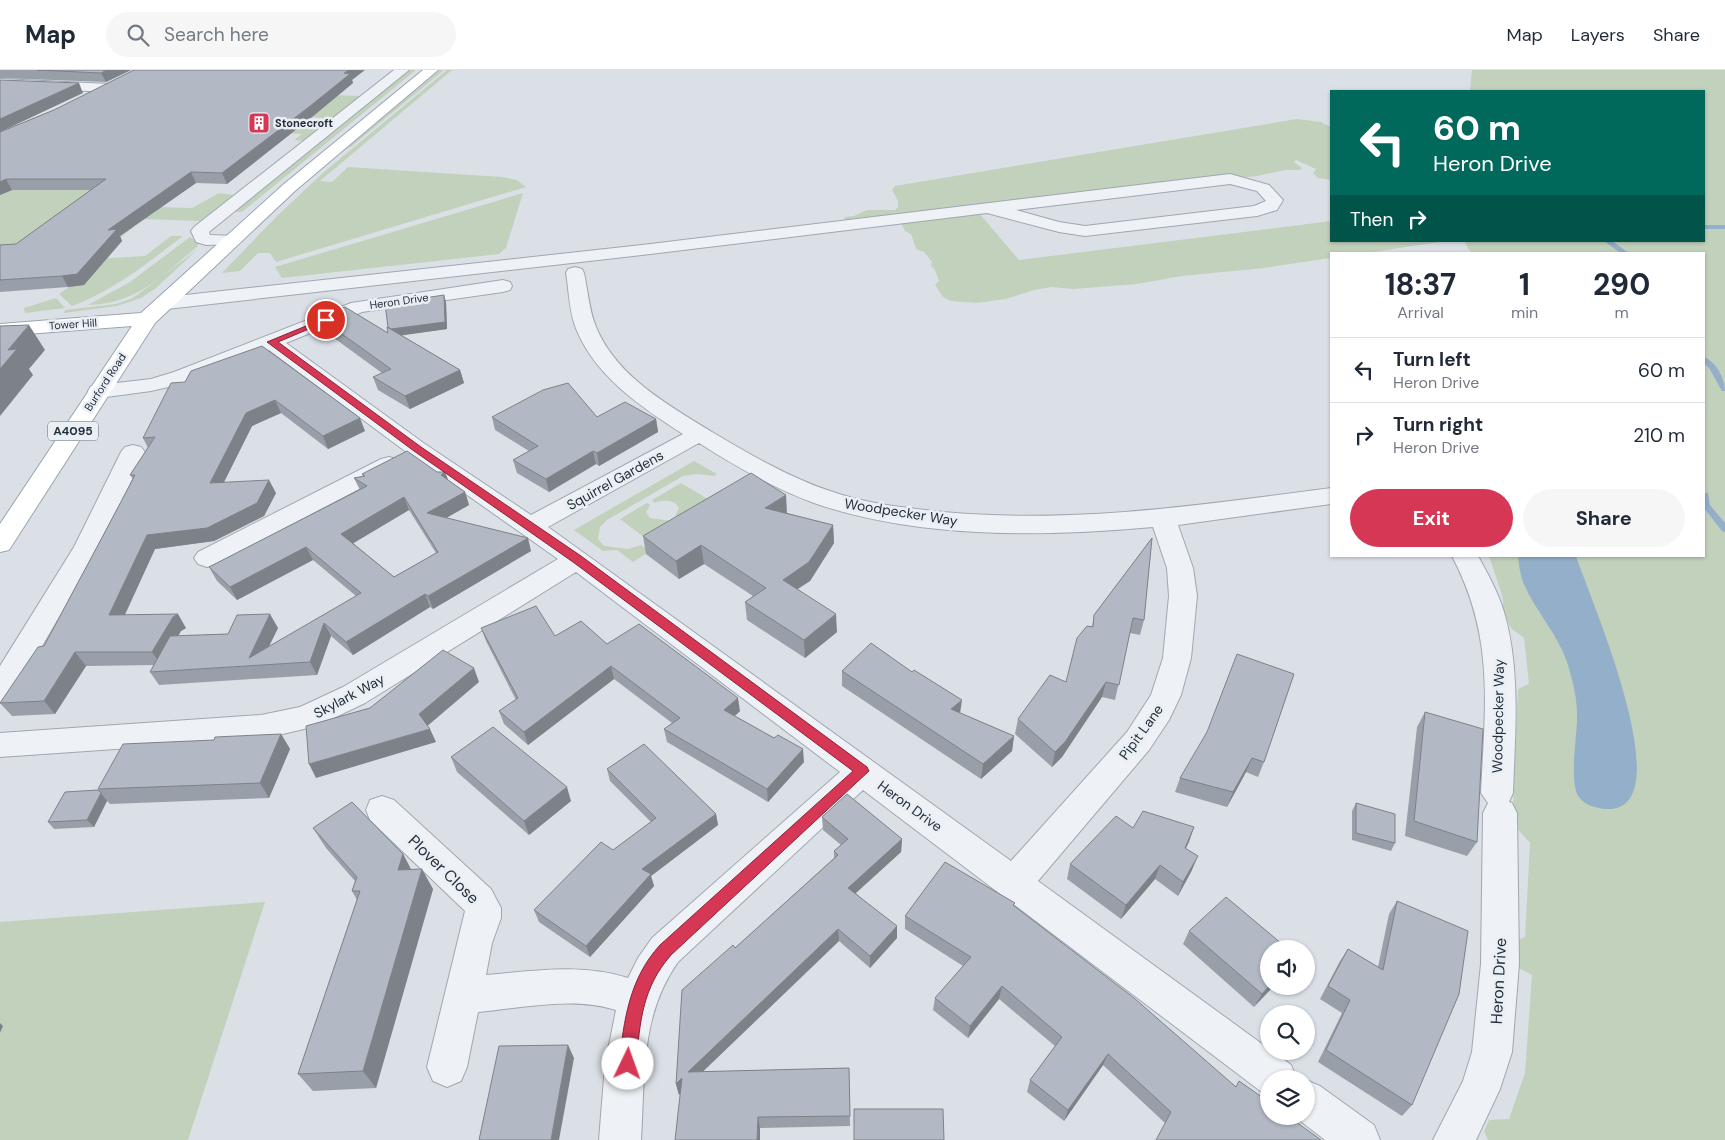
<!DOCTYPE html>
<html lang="en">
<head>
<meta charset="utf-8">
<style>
  :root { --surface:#fff; --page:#f6f6f7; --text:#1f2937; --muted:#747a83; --line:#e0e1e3; --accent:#d53754 }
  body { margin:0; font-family:"DM Sans",sans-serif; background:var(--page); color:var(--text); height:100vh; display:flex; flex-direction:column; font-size:19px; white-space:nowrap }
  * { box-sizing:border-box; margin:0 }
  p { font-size:16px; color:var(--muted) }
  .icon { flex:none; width:28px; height:28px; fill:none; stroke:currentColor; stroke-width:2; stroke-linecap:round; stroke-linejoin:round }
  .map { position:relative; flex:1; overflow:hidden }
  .sheet { position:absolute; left:1330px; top:182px; width:375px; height:305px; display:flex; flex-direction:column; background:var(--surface); border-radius:0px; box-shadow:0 1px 4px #0004 }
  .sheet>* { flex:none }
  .guide { position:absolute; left:1330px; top:20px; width:375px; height:152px; border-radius:0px; box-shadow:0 1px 4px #0004; background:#00695c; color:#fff; overflow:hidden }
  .tools { position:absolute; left:1260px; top:870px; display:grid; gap:10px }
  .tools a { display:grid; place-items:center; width:55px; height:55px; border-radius:50%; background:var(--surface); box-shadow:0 1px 4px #0004; font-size:25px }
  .pin { position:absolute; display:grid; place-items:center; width:42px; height:42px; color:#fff; margin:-21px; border:2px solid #fff; border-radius:50%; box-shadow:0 1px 5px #0007 }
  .me { position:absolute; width:55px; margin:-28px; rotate:3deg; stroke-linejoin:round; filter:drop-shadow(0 0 4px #0008) }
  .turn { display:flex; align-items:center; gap:18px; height:105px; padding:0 20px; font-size:22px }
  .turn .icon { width:65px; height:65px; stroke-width:2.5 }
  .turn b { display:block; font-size:35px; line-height:42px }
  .then { display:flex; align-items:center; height:48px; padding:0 20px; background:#0003; gap:10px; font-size:19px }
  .eta { display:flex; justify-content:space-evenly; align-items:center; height:85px; text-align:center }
  .eta b { font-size:30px; font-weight:700; line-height:35px }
  .cta { display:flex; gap:10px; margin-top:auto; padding:10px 20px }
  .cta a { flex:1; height:58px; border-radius:30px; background:var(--accent); color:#fff; font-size:20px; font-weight:700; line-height:58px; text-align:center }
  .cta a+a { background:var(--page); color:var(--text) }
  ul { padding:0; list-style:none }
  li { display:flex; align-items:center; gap:15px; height:65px; padding:0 20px; border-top:1px solid var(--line) }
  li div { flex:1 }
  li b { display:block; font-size:19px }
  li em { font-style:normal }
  header { display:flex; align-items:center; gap:30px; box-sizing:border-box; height:70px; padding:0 25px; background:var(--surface); border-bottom:1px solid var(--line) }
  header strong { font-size:24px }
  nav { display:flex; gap:28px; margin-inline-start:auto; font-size:18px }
  .search { width:350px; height:45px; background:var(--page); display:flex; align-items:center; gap:12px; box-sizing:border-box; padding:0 18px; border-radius:28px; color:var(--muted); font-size:19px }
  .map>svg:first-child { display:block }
</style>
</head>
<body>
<header>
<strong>Map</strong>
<div class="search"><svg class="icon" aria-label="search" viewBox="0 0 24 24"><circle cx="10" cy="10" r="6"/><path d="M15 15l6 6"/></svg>Search here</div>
<nav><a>Map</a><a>Layers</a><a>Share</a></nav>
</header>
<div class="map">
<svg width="1725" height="1070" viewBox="0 0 1725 1070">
  <rect width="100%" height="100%" fill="#dbe0e7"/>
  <g fill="#c2d1bc">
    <path d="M209 0 295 20 159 137 192 138 219 123 234 125 200 151 142 149 66 154 134 157 121 167H113L95 189 145 186 171 166H183C148 192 114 221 72 236L59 224 70 216 41 206 24 221 37 205 0 207V87Z"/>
    <path d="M408 0H416L242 142H229Z"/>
    <path d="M440 0H444L352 76 343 81Z"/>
    <path d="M447 0H452L320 111 332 112 348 97 502 107 517 110 526 117 276 192 270 183H258L240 201 222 203 278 145 324 102Z"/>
    <path d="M1472 0H1725V1070H1488L1484 1061 1489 1050 1509 1049 1525 1003 1532 905 1517 897V870L1525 867 1530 773 1514 755 1513 711 1518 619 1529 614 1524 568 1512 559 1503 545V528L1489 486H1704V184H1474L1468 179 1465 171H1704V21H1470Z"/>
    <path d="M332 25 362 26 332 49 312 47Z"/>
    <path d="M1297 49 1321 52 1331 57V110L1318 108 1313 103 1316 99 1296 90 1294 92 1302 98 1300 100H1285L1257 106 844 150 845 147 854 146 867 140H895L898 137V131L892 120 895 116Z"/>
    <path d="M307 53H328L305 71 294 70 302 64 278 63 289 54Z"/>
    <path d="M523 123 506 178 499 184 282 208 275 197Z"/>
    <path d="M979 143 1019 190 1331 151V171H1446L1360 184H1331V188L1264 198 1182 206 1137 214 1073 219 1052 217 1034 220 1006 229 977 233 951 231 943 227 935 215 939 211 935 200 931 196 932 192 924 182 916 179 911 164 905 161 901 153Z"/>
    <path d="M190 167 198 173V176C163 205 137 234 88 235L130 212Z"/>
    <path d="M198 179 156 218 141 228 117 236 64 243 65 240 116 234 133 228Z"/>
    <path d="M56 228 65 238 25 243 24 238Z"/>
    <path d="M694 391 717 404 714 406 697 404 683 406 607 450 600 457 598 469 604 476 628 479 641 475 650 481 633 492 617 480 603 481 574 460Z"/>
    <path d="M681 413 708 429 677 448 675 446 679 438C674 429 663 430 654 433L652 430Z"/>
    <path d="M647 433 650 435 646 442 650 448 672 451 645 468 620 449Z"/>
    <path d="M265 832 188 1070H0V963L3 956H0V852Z"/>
  </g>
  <path fill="#93afc9" d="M1518 486H1576C1586 519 1687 745 1605 739 1596 738 1584 735 1579 727 1568 711 1578 664 1577 644 1577 627 1572 608 1567 592 1557 563 1535 541 1523 512 1520 504 1519 495 1518 486Z"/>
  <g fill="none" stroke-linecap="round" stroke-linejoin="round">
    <g fill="#93afc9" fill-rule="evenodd">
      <rect x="1704" y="155" width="21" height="4"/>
      <path d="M1604 171H1612L1630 184H1622Z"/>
      <path d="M1704 287C1716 292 1725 308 1725 321H1722L1709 298 1704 293Z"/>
      <path d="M1704 423H1708L1710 435 1725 453V462L1722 461 1704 438Z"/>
    </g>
    <g stroke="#a0a7b1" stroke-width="2">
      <g id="minor">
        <path d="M394 0H409L209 162 210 165 238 166 241 170 238 174 206 175 196 172 191 161 194 157Z"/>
        <path d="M0 9 110 14 117 18 110 22 0 17Z"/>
        <path d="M1230 104 1269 115 1283 130 1277 140 1257 146 1085 166 1059 162 987 143 642 185 167 239 160 237 157 233 160 229 167 227 642 175ZM1230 114 1257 121 1266 131 1254 136 1085 156 1059 152 1016 140Z"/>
        <path d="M575 197 582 199 584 203C588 221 589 240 596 257 616 306 668 335 712 362 749 384 788 407 830 421 866 434 906 438 943 442 1075 454 1202 435 1331 418V434L1178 455 1193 498 1197 526 1191 588 1181 625 1169 650 1149 680 1038 811 1269 979V981H1273L1291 995 1297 1009H1269V1026L1263 1023 863 720 678 892C640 946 645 1006 641 1070H599L605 995 616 940C573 926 522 938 478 942L467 997 461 1011 447 1017 433 1011 427 997 465 841 370 750 366 740 370 730 382 726 394 730 491 819 501 838V848L492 873 486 905C534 901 581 893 628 908L638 888 652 868 840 702 576 502 365 633 317 656 261 669 0 687V663L261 645 300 637 343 617 558 489 409 384 269 280 190 312 151 321 99 328 91 326 88 321 91 316 151 309 174 302 351 233 503 210 510 212 512 216 510 220 503 222 362 242 286 273 425 374 531 445 683 364C641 337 593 305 575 256 569 239 569 221 566 203L568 199ZM699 373C735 396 773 418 814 433 918 469 1044 467 1153 457L1167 498 1169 526 1163 588 1151 625 1127 662 1011 791 548 457Z"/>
        <path d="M133 375 141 377 145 382 100 477 11 629 0 632V596L74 477 121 382 125 377Z"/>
        <path d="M389 387 397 389 401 394 397 399 216 494 207 497 198 494 194 488 198 482 381 389Z"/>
        <path d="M1452 486H1478C1488 504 1498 522 1504 542 1521 600 1515 663 1513 723L1509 732 1512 733 1517 743 1519 894 1512 982 1500 1019 1476 1070H1433L1463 1011 1472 982 1481 894 1483 743 1488 733 1481 723C1485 635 1495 568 1452 486Z"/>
        <path d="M1306 1010 1320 1016 1374 1055 1380 1070H1325L1294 1046H1306Z"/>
      </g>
    </g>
    <g stroke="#9aa5b3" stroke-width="2">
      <path id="major" d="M423 0H438L296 120 155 253 9 480 0 482V454L132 256 0 266V254L141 243 284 114Z"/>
    </g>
    <use href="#minor" fill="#eef1f5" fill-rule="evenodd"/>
    <use href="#major" fill="#fff" fill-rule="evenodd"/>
  </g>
  <g fill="#999fa9" fill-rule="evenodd">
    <path d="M0 0H131L106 12 0 8Z"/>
    <path d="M352 10 353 13 312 47 227 114 196 113 120 166 122 171 84 215 68 217 0 222V175L16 174 91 120H12L0 125V62L54 40Z"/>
    <path d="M446 232 447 259 401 265 460 300 464 313 410 339 378 320 373 307 382 303 323 260 318 247 388 263V257Z"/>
    <path d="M191 301 365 361 328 379 281 343 252 356 224 412 276 423 264 446 214 471 155 479 125 545 186 558 181 561 178 566 228 564 278 558 268 577 356 526 313 490 237 530 217 511 209 497 360 420 354 408 363 406 362 404 445 402 448 410 465 422 469 435 446 448 531 481 433 539 430 537 353 585 331 566 317 605 159 615 150 602 154 595 86 596 55 644 12 646 0 633 44 576 133 409 130 405 148 378 143 368 185 312ZM409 440 436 483 394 507 353 473Z"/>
    <path d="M492 347H597L656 349 658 362 599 396 596 394 549 422 517 403 513 390 529 381 495 360Z"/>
    <path d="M787 443 833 455 834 473 810 511 797 519 837 562 805 588 747 550 745 532 753 526 704 494 679 509 646 484 643 466Z"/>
    <path d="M1152 468 1144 550 1140 565 1130 563 1115 630 1102 627 1062 687 1052 697 1015 664 1018 649 1066 612 1092 557 1094 545Z"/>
    <path d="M481 558 555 566 607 574 740 641 735 646 774 668 804 692 768 732 667 672 664 659 672 653 614 609 528 675 504 654 499 641 516 630 486 571Z"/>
    <path d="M842 601 960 643 1014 666 1012 681 981 709 842 616Z"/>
    <path d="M1294 604 1264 692 1258 707 1246 702 1227 737 1175 722 1180 708Z"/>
    <path d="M1425 642 1477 772 1467 786 1405 766 1417 657Z"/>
    <path d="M281 664 290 679 269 728 110 734 107 731 94 757 54 759 48 752 98 720 214 670Z"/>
    <path d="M451 687 571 731 529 765 457 702Z"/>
    <path d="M607 699 716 744 718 755 651 806 654 816 590 887 539 852 534 840 613 780 651 752 610 711Z"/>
    <path d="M1356 733 1395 773 1391 781 1352 770V741Z"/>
    <path d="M822 747 902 769 901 782 856 823 897 868 870 898 839 871 702 1002 849 998 850 1056 760 1058 680 1023 679 1025 676 1014 735 878 834 788V781L841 775 823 760Z"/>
    <path d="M1194 757 1186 778 1192 800 1178 826 1155 809 1121 849 1067 809 1070 794 1133 758Z"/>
    <path d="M313 758 403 784 411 800 433 819 376 1018 313 1021 298 1004 357 830 352 821 355 811 326 778Z"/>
    <path d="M1397 831 1412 1035 1402 1046 1318 992 1342 943 1320 929 1340 891 1348 879 1378 897 1389 844Z"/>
    <path d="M1014 836 1236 1017 1269 1032 1165 1053 1103 995 1064 1051 1027 1022 1030 1010 1055 976 999 929 968 968 933 940 935 928 963 896 905 859V846Z"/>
    <path d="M1189 861 1269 916 1254 937 1183 874Z"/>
  </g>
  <g fill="#7d8289">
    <path d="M107 0H131L106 12 101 3Z"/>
    <path d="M349 0H365L352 10 353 13 312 47 227 114 222 103Z"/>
    <path d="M79 13 83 23 0 62V49Z"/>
    <path d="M191 102 196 113 120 166 122 171 84 215 68 217 62 206 108 160Z"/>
    <path d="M6 109 12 120 0 125V112Z"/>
    <path d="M444 225 446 232 447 259 391 267 389 260Z"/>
    <path d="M29 255 45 280 29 299 33 305 0 346V299L8 280Z"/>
    <path d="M460 300 464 313 410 339 405 326Z"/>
    <path d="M275 330 281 343 252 356 217 426 210 413 246 343Z"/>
    <path d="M360 348 365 361 328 379 323 366Z"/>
    <path d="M656 349 658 362 599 396 597 383Z"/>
    <path d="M593 381 596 394 549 422 546 409Z"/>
    <path d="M445 402 450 415 441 405Z"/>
    <path d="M269 410 276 423 264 446 214 471 155 479 118 559 109 545 147 465Z"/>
    <path d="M465 422 469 435 432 456 427 443Z"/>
    <path d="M786 425 787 443 766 456 765 438Z"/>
    <path d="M404 427 409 440 347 477 341 464Z"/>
    <path d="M833 455 834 473 810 511 784 528 783 510Z"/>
    <path d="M528 468 531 481 433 539 428 526Z"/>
    <path d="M701 475 704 494 679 509 676 491Z"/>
    <path d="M306 477 313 490 237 530 230 517Z"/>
    <path d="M425 524 430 537 353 585 346 572Z"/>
    <path d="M178 544 186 558 181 561 161 595 152 582 173 547Z"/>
    <path d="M270 544 278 558 260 595 249 588Z"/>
    <path d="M836 544 837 562 805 588 804 570Z"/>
    <path d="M324 553 331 566 317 605 310 592Z"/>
    <path d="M75 582 86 596 55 644 44 631Z"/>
    <path d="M611 596 614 609 528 675 524 662Z"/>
    <path d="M474 598 479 612 425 658 419 644Z"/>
    <path d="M1106 612 1102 627 1062 687 1052 697 1055 682Z"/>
    <path d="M738 628 740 641 726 653 724 640Z"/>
    <path d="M962 630 960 644 951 639Z"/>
    <path d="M430 659 436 672 316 708 309 694Z"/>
    <path d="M281 664 290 679 269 728 260 713Z"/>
    <path d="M1014 666 1012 681 981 709 983 694Z"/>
    <path d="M803 679 804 692 768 732 767 719Z"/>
    <path d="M1252 688 1246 702 1227 737 1233 722Z"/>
    <path d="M567 717 571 731 529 765 524 751Z"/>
    <path d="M101 723 107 731 94 757 87 750Z"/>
    <path d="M716 744 718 755 651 806 654 816 590 887 586 876 642 799Z"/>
    <path d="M1194 757 1189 772 1179 792Z"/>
    <path d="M902 769 901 782 848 830V818Z"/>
    <path d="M403 784 413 803 398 800Z"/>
    <path d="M1198 786 1192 800 1178 826 1183 812Z"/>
    <path d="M1160 795 1155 809 1121 849 1126 835Z"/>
    <path d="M422 799 433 819 376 1018 363 1001Z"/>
    <path d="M897 856V868L870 898V886Z"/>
    <path d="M838 859 839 871 691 1013 688 1002Z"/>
    <path d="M1002 916 999 929 968 968 970 956Z"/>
    <path d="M1269 916H1274L1254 937 1262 924Z"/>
    <path d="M0 953 3 956 0 963Z"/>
    <path d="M568 975 574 988 559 1070H551Z"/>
    <path d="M1108 984 1103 995 1064 1051 1068 1040Z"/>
    <path d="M682 1008 685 1019 679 1025 676 1014Z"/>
    <path d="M758 1047 760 1058V1070H757Z"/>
  </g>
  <g fill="#b2b9c4" stroke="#7d8289" fill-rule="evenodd">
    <path d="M37 0H107L101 3Z"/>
    <path d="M134 0H349L344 3 350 4 309 37 222 103 191 102 108 160 117 159 77 204 62 206 0 210V175L16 174 106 109H6L0 112V62L54 40Z"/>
    <path d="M0 10 79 13 0 49Z"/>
    <path d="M444 225 445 252 391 259 388 257 385 234Z"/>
    <path d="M345 237 388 263 387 257 460 300 405 326 373 307 391 299 318 247Z"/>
    <path d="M29 255 8 280 17 279 0 299V256Z"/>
    <path d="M262 276 360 348 323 366 275 330 246 343 210 413 269 410 257 433 207 458 147 465 109 545 178 544 173 547 152 582H75L44 631 0 633 38 577 44 576 105 462 135 405H130L155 367 143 368 171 313 185 312 191 301Z"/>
    <path d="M568 313 597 347 625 332 656 349 597 383 593 381 546 409 513 390 538 376 492 347 543 320Z"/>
    <path d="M407 381 437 402H445L441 405 465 422 427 443 528 468 428 526 425 524 346 572 324 553 310 592 150 602 170 566 228 564 237 545 270 544 249 588 361 523 306 477 230 517 209 497 367 416 354 408 365 406 362 404ZM404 427 438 482 394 507 341 464Z"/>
    <path d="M751 403 786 425 765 438 833 455 809 492 783 510 836 544 804 570 745 532 766 518 701 475 676 491 643 466Z"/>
    <path d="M1152 468 1144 550 1133 548 1119 615 1106 612 1065 672 1055 682 1018 649 1050 605 1066 612 1077 568 1087 556 1093 557 1094 545Z"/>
    <path d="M536 536 555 566 581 551 607 574 639 554 738 628 724 640 774 668 778 665 803 679 767 719 664 659 680 648 611 596 524 662 499 641 518 628 481 558Z"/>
    <path d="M871 573 912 602 914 600 962 630 951 639 1014 666 983 694 842 601Z"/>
    <path d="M443 580 474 598 419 644 430 659 309 694 306 656 370 638Z"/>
    <path d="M1237 584 1294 604 1264 692 1252 688 1233 722 1180 708 1207 662Z"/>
    <path d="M1425 642 1483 659 1477 772 1414 751Z"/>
    <path d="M493 657 567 717 524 751 451 687Z"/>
    <path d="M281 664 260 713 98 719 123 674 214 670 215 667Z"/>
    <path d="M644 674 716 744 642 799 651 804 586 876 534 840 601 772 613 780 656 748 607 699Z"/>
    <path d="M98 720 101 723 87 750 48 752 65 722Z"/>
    <path d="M847 724 902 769 848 818 897 856 870 886 838 859 688 1002 849 998 850 1046 758 1047 757 1070H675L682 1008 676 1014 682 920 733 875 735 878 838 785 834 781 848 769 822 747Z"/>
    <path d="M352 732 403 784 398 800 422 799 363 1001 298 1004 360 821H352L357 807 313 758Z"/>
    <path d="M1356 733 1395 744V773L1356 763Z"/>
    <path d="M1143 741 1194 757 1185 778 1198 786 1183 812 1160 795 1126 835 1070 794 1116 746 1133 758Z"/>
    <path d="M945 792 1015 833 1013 835 1134 928 1236 1017 1239 1011 1269 1032V1046H1288L1321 1070H1156L1171 1042 1108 984 1068 1040 1030 1010 1062 967 1002 916 970 956 935 928 971 887 905 846Z"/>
    <path d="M1226 827 1288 879H1269V916L1262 924 1189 861Z"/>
    <path d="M1397 831 1468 861 1459 924 1412 1035 1326 980 1350 930 1328 916 1348 879 1383 900Z"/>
    <path d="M568 975 551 1070H479L499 976Z"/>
    <path d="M854 1039H943L944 1070H854Z"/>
  </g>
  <path fill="#d53754" stroke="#8a2437" d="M323 249 330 250 278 272 421 377 581 486 867 697 869 701 671 885C642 918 640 952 636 994L633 999 628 1002 622 999 619 994C624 950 629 909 660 875L853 701 573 492 414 381 267 272Z"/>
  <defs>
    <g id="building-square" transform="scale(1.125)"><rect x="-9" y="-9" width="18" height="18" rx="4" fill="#d53754" stroke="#eaeff4"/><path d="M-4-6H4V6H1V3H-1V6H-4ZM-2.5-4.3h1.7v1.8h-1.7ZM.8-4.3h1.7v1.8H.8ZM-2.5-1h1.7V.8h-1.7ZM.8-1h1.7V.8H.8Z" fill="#fff"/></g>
  </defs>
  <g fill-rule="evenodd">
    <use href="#building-square" x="259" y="53"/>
  </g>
  <g text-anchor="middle" stroke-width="5" stroke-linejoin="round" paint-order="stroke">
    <g font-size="11" font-weight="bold" fill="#242e3d" stroke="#eaeff4" text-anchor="start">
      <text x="275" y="57">Stonecroft</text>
    </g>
    <g font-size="11" fill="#242e3d" stroke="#eaeff4">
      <text transform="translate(399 231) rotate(-8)" y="4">Heron Drive</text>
      <text transform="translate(73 254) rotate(-4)" y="4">Tower Hill</text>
      <text transform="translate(105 312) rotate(-57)" y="4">Burford Road</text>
    </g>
    <rect fill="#eaeff4" stroke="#5f6874" stroke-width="1" x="48" y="351.5" width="50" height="19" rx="4"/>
    <g font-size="12" font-weight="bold" fill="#242e3d">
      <text x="73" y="365">A4095</text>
    </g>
    <g font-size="14" fill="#242e3d" stroke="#eaeff4">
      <text transform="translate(615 410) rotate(-29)" y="5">Squirrel Gardens</text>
      <text transform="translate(901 442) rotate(9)" y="5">Woodpecker Way</text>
      <text transform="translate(349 626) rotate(-28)" y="5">Skylark Way</text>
      <text transform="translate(1498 646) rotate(-89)" y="5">Woodpecker Way</text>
      <text transform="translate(1141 662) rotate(-54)" y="5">Pipit Lane</text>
      <text transform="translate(910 736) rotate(36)" y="5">Heron Drive</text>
    </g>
    <g font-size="16" fill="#242e3d" stroke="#eaeff4">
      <text transform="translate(444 799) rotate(44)" y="6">Plover Close</text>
      <text transform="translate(1498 911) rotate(-87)" y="6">Heron Drive</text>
    </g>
  </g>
</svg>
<div class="tools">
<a><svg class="icon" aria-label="sound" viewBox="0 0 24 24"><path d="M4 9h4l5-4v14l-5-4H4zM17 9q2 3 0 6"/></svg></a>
<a><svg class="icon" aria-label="search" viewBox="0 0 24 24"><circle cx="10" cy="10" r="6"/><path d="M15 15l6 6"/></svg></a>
<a><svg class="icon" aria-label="layers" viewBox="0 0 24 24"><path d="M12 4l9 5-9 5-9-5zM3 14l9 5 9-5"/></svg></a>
</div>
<div class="pin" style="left:326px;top:250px;background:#d93025"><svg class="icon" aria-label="arrive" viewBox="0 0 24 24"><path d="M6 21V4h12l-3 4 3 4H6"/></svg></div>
<svg class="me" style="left:628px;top:994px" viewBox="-20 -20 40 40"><circle r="19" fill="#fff"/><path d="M0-13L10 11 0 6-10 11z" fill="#d53754"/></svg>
<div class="guide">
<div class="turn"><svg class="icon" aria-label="left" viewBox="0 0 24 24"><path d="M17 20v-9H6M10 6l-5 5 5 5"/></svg><div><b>60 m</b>Heron Drive</div></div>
<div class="then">Then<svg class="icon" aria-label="right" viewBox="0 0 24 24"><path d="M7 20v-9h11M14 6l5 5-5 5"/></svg></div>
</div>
<section class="sheet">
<div class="eta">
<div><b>18:37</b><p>Arrival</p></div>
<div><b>1</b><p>min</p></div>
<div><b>290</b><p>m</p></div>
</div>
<ul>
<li><svg class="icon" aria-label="left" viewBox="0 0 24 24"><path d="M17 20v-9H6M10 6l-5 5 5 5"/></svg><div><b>Turn left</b><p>Heron Drive</p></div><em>60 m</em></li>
<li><svg class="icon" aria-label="right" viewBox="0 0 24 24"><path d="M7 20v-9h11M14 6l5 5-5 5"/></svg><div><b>Turn right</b><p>Heron Drive</p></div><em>210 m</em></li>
</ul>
<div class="cta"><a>Exit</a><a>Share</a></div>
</section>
</div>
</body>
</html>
